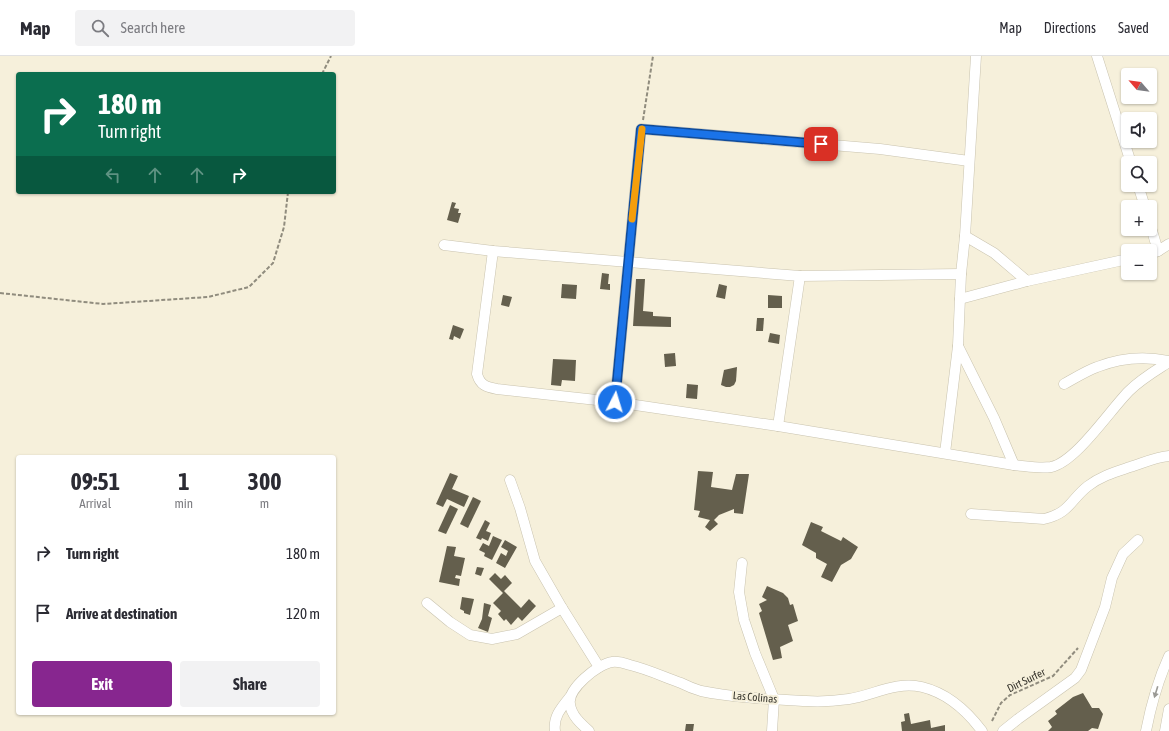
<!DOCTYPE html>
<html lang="en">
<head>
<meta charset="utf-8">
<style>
  :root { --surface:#fff; --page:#f2f2f3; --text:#2b2b33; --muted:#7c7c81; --line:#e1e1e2; --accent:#87268f }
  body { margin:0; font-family:"Asap Condensed",sans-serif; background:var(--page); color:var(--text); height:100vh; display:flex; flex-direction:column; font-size:15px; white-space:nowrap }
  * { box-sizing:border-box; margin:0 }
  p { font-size:13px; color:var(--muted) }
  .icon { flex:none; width:22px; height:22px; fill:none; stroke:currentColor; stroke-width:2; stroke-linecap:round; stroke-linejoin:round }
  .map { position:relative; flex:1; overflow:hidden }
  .sheet { position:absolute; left:16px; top:399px; width:320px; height:260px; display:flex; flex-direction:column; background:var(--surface); border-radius:4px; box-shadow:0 1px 3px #0004 }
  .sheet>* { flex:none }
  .hud { position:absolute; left:16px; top:16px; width:320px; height:122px; border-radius:4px; box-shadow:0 1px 3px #0004; background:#0b6e4f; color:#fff; overflow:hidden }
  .needle { width:26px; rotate:298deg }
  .tools { position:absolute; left:1121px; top:12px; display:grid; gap:8px }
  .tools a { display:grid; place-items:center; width:36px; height:36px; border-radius:4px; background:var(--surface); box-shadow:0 1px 3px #0004; font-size:20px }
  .pin { position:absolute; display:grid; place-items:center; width:34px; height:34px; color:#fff; margin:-17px; border-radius:8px; box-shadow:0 2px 6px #0006 }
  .me { position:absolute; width:44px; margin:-22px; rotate:5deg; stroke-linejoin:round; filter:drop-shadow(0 0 3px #0008) }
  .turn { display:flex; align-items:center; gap:14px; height:84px; padding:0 16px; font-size:18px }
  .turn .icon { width:52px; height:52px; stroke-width:2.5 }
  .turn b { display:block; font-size:28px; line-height:34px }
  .lanes { display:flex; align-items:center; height:38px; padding:0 16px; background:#0003; justify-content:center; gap:20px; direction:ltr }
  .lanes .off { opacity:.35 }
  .eta { display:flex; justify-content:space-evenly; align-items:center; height:68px; text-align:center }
  .eta b { font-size:24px; font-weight:700; line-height:28px }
  .button { display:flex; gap:8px; margin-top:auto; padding:8px 16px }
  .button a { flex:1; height:46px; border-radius:4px; background:var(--accent); color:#fff; font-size:16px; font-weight:700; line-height:46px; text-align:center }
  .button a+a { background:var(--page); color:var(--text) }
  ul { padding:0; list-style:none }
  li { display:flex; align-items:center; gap:12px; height:60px; padding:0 16px }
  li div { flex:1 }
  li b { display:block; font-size:15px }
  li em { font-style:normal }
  header { display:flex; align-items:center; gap:24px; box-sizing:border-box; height:56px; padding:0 20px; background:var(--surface); border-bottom:1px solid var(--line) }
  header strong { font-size:19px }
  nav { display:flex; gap:22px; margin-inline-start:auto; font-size:14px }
  .search { width:280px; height:36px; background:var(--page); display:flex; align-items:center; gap:10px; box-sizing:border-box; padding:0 14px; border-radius:4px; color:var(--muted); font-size:15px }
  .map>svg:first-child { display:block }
</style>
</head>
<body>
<header>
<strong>Map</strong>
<div class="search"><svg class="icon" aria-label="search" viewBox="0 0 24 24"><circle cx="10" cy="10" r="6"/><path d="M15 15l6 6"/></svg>Search here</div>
<nav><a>Map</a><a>Directions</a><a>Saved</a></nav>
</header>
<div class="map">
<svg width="1169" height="675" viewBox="0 0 1169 675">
  <rect width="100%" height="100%" fill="#f6f0db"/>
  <g fill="#645f4d">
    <path d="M452 146 456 147 454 152 459 153 458 157H461L458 167 447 164Z"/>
    <path d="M602 217 609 218 608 228H610V234L600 233Z"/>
    <path d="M636 223H645L643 255 653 256V260L671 261V271L633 270Z"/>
    <path d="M562 228 577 229 576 243 561 242Z"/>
    <path d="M719 228 727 230 725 243 716 241Z"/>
    <path d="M503 239 512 241 509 251 501 249Z"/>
    <path d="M768 239 782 240V252H768Z"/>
    <path d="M757 262H764L763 275H756Z"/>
    <path d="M453 269 464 273 460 283 454 280 453 284 449 283Z"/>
    <path d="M770 277 780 279 779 288 768 286Z"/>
    <path d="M675 297 676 310 665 311 664 298Z"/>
    <path d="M553 303 576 304 575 325 562 324 561 330 551 329Z"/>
    <path d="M737 311 736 325 734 329 730 331H726L721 329 724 314Z"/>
    <path d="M687 328 698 329 697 343 686 342Z"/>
    <path d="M698 415 713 416 711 431 732 434 736 418H749L743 458 734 457V453L719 459 714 464 718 468 710 475 705 471 710 464 698 461 700 455 694 454Z"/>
    <path d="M450 417 458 420 452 433 469 440 464 451 447 443 443 451 436 448Z"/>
    <path d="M473 441 481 445 468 472 460 468Z"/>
    <path d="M450 449 458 453 446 478 438 475Z"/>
    <path d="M485 464 490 467 486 475 491 477 488 485 482 482 481 484 476 482Z"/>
    <path d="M811 466 823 471 821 475 841 485 843 481 858 491 851 503 841 509 832 526 821 521 827 508 816 502V497L802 489Z"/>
    <path d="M493 480 502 484 492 504 484 500 485 497 479 494 483 487 489 490Z"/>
    <path d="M505 484 517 491 505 512 496 507 501 497 506 500 508 495 501 491Z"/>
    <path d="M447 490 456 491 454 500 465 502 461 520 456 519 455 522 460 523 459 530 439 526Z"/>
    <path d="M477 511 484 512 481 520 475 518Z"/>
    <path d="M495 517 501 523 505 519 512 527 504 535 521 552 529 543 536 550 522 565 518 561 511 569 506 563 504 565 498 558 501 555 493 547 503 537 489 523Z"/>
    <path d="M767 530 783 537 788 542 790 549 793 548 798 565 788 569 793 585 780 591 782 602 773 604 759 557 762 555 759 548 767 544 762 541Z"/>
    <path d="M462 541 474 543 470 559 464 557V555L460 553Z"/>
    <path d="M484 547 491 549 488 560 492 562 488 576 478 572 482 563Z"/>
    <path d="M1083 637 1092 652H1099L1103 658 1098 673 1092 672 1088 675H1048L1052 671 1048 665 1057 658 1055 655 1073 641Z"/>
    <path d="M909 657 911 668 930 664 931 672 945 669V675H902L901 666 905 665 904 658Z"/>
    <path d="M686 668H694L693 675H685Z"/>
  </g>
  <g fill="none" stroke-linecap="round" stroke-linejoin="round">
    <g stroke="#c9c3af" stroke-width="11">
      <g id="minor">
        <path d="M1097 0 1131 107"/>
        <path d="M1138 129 1145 151"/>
        <path d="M1150 168 1158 195"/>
        <path d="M965 180 994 197 1027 225 1128 203"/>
        <path d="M444 189 493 195 800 220 961 218"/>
        <path d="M493 195 477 318C480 329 486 331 497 333L615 346 778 370 1014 409C1026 410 1039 413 1051 411 1076 406 1110 354 1129 335 1141 323 1155 315 1169 306"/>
        <path d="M1150 198 1158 195 1169 188"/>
        <path d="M960 243 1027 225"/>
        <path d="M958 290 994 362 1014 409"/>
        <path d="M1064 328C1075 322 1086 315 1097 311 1120 302 1145 300 1169 305"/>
        <path d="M615 346 641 73 880 93 969 105"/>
        <path d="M778 370 800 220"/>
        <path d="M945 397 958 290 961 218 965 180 976 0"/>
        <path d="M510 424 520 452 535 505 562 552 599 611"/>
        <path d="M971 458 1044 463C1070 457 1070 444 1088 430 1101 420 1115 416 1130 411 1143 407 1156 401 1169 400"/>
        <path d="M742 507 739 536 744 564 755 597 774 643 772 675"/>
        <path d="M427 547 450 566 470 579 492 583 517 578 562 552"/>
        <path d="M555 675C553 661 561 652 570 641"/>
        <path d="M589 675C581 668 571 659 570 648 567 633 598 608 612 606 618 605 624 607 630 609 647 613 664 621 681 627 687 630 694 633 701 635 735 642 771 643 806 645 820 646 835 645 849 643 874 639 896 625 922 631 947 637 967 655 982 675"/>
        <path d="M1003 675 1018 663 1075 622 1081 614 1105 551 1112 522 1123 498 1138 484"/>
        <path d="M1146 675C1151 649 1158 624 1169 600"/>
        <path d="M1165 675 1169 653"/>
      </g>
    </g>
    <g stroke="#908c7e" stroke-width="2" stroke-dasharray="4 2" stroke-linecap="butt">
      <path d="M322 18 331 0"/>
      <path d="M643 64 653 0"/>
      <path d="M0 237 103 248 208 241 249 231 273 207 284 171 288 136"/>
      <path d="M992 665 1001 647 1010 639 1053 620 1078 592"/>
    </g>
    <use href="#minor" stroke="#fff" stroke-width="10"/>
  </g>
  <defs><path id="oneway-solid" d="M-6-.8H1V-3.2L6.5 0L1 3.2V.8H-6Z"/></defs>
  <use fill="#9a9995" href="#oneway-solid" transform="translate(1156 636) rotate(107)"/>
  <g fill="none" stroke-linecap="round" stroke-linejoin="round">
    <g stroke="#114b97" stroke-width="10">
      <path id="route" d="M615 346 641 73 821 88"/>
    </g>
    <use href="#route" stroke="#1a73e8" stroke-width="7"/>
    <path stroke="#f59e0b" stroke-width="7" d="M632 163 642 73"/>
  </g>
  <g text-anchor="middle" stroke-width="4" stroke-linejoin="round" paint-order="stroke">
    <g font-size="11" fill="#35332b" stroke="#f6f0db">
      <text transform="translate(1026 624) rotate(-26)" y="4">Dirt Surfer</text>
      <text transform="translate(755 641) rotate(5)" y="4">Las Colinas</text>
    </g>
  </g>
</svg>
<div class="tools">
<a><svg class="needle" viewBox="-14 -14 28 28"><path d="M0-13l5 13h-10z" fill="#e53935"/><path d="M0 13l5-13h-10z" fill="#7c7c81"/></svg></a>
<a><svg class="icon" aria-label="sound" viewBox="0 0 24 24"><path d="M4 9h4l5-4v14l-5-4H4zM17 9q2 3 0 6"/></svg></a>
<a><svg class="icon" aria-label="search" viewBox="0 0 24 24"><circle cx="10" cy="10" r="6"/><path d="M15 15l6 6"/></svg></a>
<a>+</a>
<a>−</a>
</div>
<div class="pin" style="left:821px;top:88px;background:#d93025"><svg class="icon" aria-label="arrive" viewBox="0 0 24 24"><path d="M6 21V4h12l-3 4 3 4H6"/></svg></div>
<svg class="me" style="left:615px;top:346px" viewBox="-20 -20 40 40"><circle r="17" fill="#1a73e8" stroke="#fff" stroke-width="3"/><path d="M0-11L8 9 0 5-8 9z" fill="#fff"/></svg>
<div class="hud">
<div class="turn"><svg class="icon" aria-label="right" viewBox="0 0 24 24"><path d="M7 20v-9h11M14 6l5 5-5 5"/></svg><div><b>180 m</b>Turn right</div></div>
<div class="lanes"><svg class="icon off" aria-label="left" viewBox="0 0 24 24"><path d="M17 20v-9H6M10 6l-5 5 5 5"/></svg><svg class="icon off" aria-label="ahead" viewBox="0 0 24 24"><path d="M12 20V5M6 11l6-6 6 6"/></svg><svg class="icon off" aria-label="ahead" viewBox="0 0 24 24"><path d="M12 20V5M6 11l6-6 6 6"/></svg><svg class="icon" aria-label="right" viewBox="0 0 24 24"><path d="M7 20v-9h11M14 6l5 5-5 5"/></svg></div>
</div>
<section class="sheet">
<div class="eta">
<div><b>09:51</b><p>Arrival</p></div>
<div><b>1</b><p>min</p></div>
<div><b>300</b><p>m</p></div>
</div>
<ul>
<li><svg class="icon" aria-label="right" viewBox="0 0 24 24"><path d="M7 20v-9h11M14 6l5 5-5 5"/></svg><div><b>Turn right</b></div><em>180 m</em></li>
<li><svg class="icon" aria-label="arrive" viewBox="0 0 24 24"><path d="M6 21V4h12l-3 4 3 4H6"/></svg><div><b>Arrive at destination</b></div><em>120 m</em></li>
</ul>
<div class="button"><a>Exit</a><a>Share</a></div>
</section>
</div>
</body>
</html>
